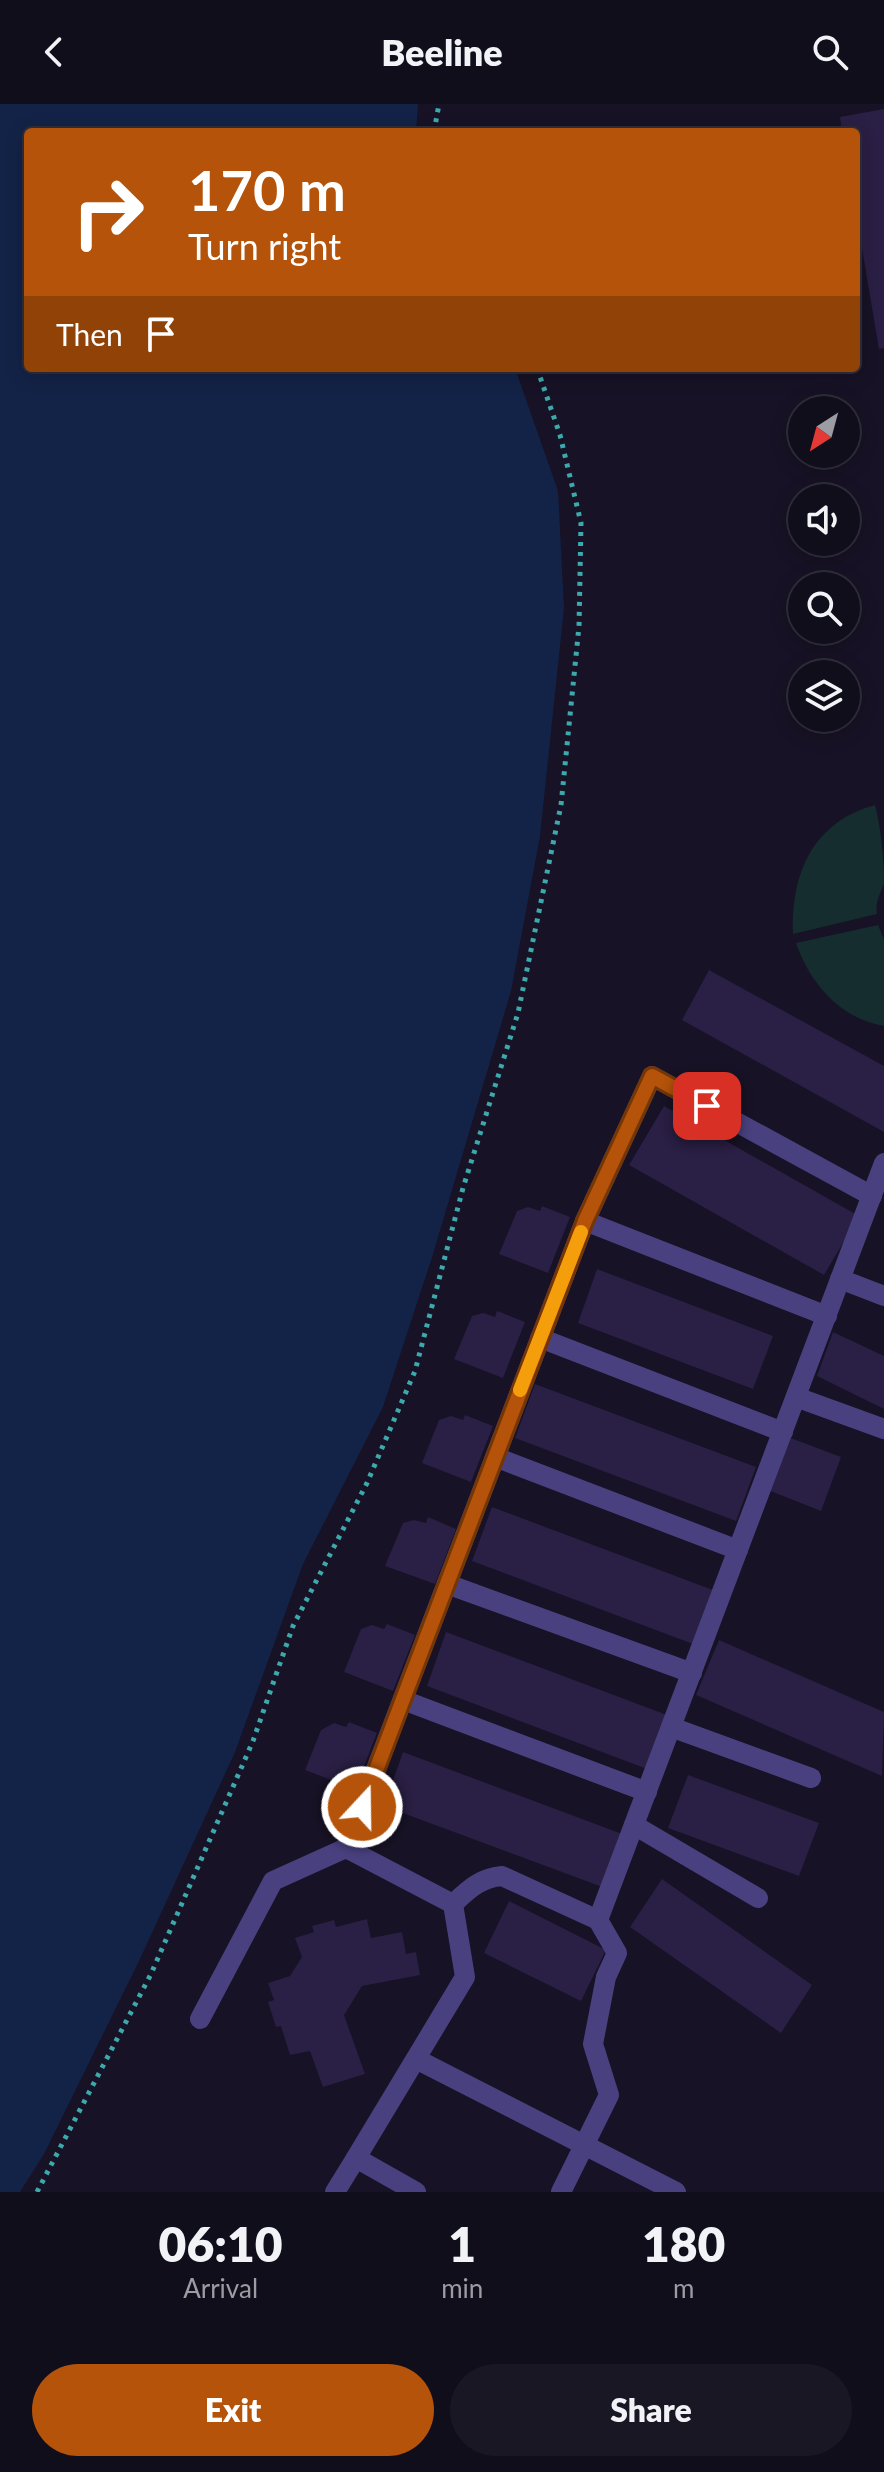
<!DOCTYPE html>
<html lang="en">
<head>
<meta charset="utf-8">
<style>
  :root { --surface:#110e1c; --page:#1a1725; --text:#f1f3f6; --muted:#9c9ca3; --line:#302e3b; --accent:#b45309 }
  body { margin:0; font-family:Lato,sans-serif; background:var(--page); color:var(--text); height:100vh; display:flex; flex-direction:column; font-size:30px; white-space:nowrap }
  * { box-sizing:border-box; margin:0 }
  p { font-size:26px; color:var(--muted) }
  .icon { flex:none; width:44px; height:44px; fill:none; stroke:currentColor; stroke-width:2; stroke-linecap:round; stroke-linejoin:round }
  .map { position:relative; height:2088px; overflow:hidden }
  .details { display:flex; flex-direction:column; background:var(--surface); flex:1 }
  .details>* { flex:none }
  .hud { position:absolute; left:24px; top:24px; width:836px; height:244px; border-radius:8px; box-shadow:0 4px 20px #0003,0 0 0 2px var(--line); background:#b45309; color:#fff; overflow:hidden }
  .needle { width:52px; rotate:216deg }
  .controls { position:absolute; left:788px; top:292px; display:grid; gap:16px }
  .controls a { display:grid; place-items:center; width:72px; height:72px; border-radius:50%; background:var(--surface); box-shadow:0 4px 20px #0003,0 0 0 2px var(--line); font-size:40px }
  .pin { position:absolute; display:grid; place-items:center; width:68px; height:68px; color:#fff; margin:-34px; border-radius:16px; box-shadow:0 4px 12px #0006 }
  .me { position:absolute; width:88px; margin:-44px; rotate:21deg; stroke-linejoin:round; filter:drop-shadow(0 0 6px #0008) }
  .turn { display:flex; align-items:center; gap:28px; height:168px; padding:0 32px; font-size:36px }
  .turn .icon { width:104px; height:104px; stroke-width:2.5 }
  .turn b { display:block; font-size:56px; line-height:68px }
  .then { display:flex; align-items:center; height:76px; padding:0 32px; background:#0003; gap:16px; font-size:30px }
  .eta { display:flex; justify-content:space-evenly; align-items:center; height:136px; text-align:center }
  .eta b { font-size:48px; font-weight:800; line-height:56px }
  .cta { display:flex; gap:16px; margin-top:auto; padding:16px 32px }
  .cta a { flex:1; height:92px; border-radius:48px; background:var(--accent); color:#fff; font-size:32px; font-weight:800; line-height:92px; text-align:center }
  .cta a+a { background:var(--page); color:var(--text) }
  header { display:flex; justify-content:space-between; align-items:center; height:104px; padding:0 32px; background:var(--surface); font-size:36px; font-weight:800 }
  .map>svg:first-child { display:block }
</style>
</head>
<body>
<header><svg class="icon" aria-label="back" viewBox="0 0 24 24"><path d="M15 5l-7 7 7 7"/></svg>Beeline<svg class="icon" aria-label="search" viewBox="0 0 24 24"><circle cx="10" cy="10" r="6"/><path d="M15 15l6 6"/></svg></header>
<div class="map">
<svg width="884" height="2088" viewBox="0 0 884 2088">
  <rect width="100%" height="100%" fill="#171225"/>
  <g fill="#152d2e">
    <path d="M875 701C881 724 884 756 884 779 880 791 875 797 877 810L793 830C791 769 813 718 875 701Z"/>
    <path d="M878 821 884 835V922C839 914 810 879 796 839Z"/>
  </g>
  <path fill="#132347" d="M0 0H418L416 28H28V264H515L558 387 564 504 540 732 511 887 433 1150 383 1303 303 1460 235 1648 140 1855 44 2050 20 2088H0Z"/>
  <g fill="#2a1f44">
    <path d="M884 5V244L879 245 856 109V28H842L840 13Z"/>
    <path d="M709 866 884 962V1028L682 916Z"/>
    <path d="M664 1002 859 1112 824 1171 629 1061Z"/>
    <path d="M542 1102 570 1113 548 1169 499 1150 517 1107 528 1103 540 1107Z"/>
    <path d="M597 1165 773 1232 753 1285 578 1219Z"/>
    <path d="M497 1207 525 1218 503 1274 454 1255 472 1212 483 1209 495 1213Z"/>
    <path d="M833 1228 884 1252V1305L817 1272Z"/>
    <path d="M535 1280 756 1363 736 1417 515 1334Z"/>
    <path d="M465 1311 493 1322 471 1378 422 1359 439 1316 451 1312 463 1316Z"/>
    <path d="M788 1333 841 1353 821 1407 768 1386Z"/>
    <path d="M492 1403 713 1486 693 1540 472 1457Z"/>
    <path d="M428 1413 456 1425 435 1480 385 1462 403 1419 414 1416 426 1419Z"/>
    <path d="M387 1520 415 1531 393 1587 344 1568 361 1525 372 1521 384 1525Z"/>
    <path d="M446 1528 667 1611 647 1665 427 1582Z"/>
    <path d="M719 1536 884 1608 882 1672 696 1591Z"/>
    <path d="M349 1618 377 1629 355 1685 305 1666 321 1626 334 1619 346 1623Z"/>
    <path d="M403 1648 625 1731 605 1784 384 1702Z"/>
    <path d="M688 1671 819 1719 799 1772 668 1724Z"/>
    <path d="M662 1775 812 1881 781 1929 630 1823Z"/>
    <path d="M509 1797 606 1846 581 1897 484 1849Z"/>
    <path d="M367 1815 371 1834 402 1828 406 1850 416 1848 420 1871 362 1882 344 1911 365 1970 323 1983 310 1947 290 1951 281 1922 276 1923 268 1898 274 1896 268 1879 290 1872 302 1853 295 1834 314 1828 312 1822 334 1816 336 1823Z"/>
  </g>
  <g fill="none" stroke-linecap="round" stroke-linejoin="round">
    <g stroke="#3caaad" stroke-width="5" stroke-dasharray="4 6" stroke-linecap="butt">
      <path d="M434 28 439 0"/>
      <path d="M37 2088 151 1870 253 1637 293 1522 367 1379 415 1267 463 1084 518 909 561 701 579 522 581 419 560 331 537 264"/>
    </g>
    <g stroke="#49417f" stroke-width="20">
      <path d="M585 1117 827 1212"/>
      <path d="M840 1175 884 1192"/>
      <path d="M540 1234 783 1328"/>
      <path d="M796 1293 884 1325"/>
      <path d="M495 1353 738 1446"/>
      <path d="M447 1480 692 1569"/>
      <path d="M403 1596 647 1688"/>
      <path d="M671 1623 811 1674"/>
      <path d="M634 1721 758 1794"/>
      <path d="M346 1744 585 1117 652 972 872 1092"/>
      <path d="M453 1800C469 1785 480 1774 502 1772L598 1816 617 1849 606 1873 593 1940 609 1991 561 2088"/>
      <path d="M598 1816 884 1059"/>
      <path d="M200 1915 273 1777 346 1744 453 1800 465 1873 356 2054 416 2088"/>
      <path d="M416 1955 676 2088"/>
    </g>
    <path stroke="#49417f" stroke-width="20" d="M335 2088 356 2054"/>
  </g>
  <g fill="none" stroke-linecap="round" stroke-linejoin="round">
    <g stroke="#753606" stroke-width="20">
      <path id="route" d="M362 1703 585 1117 652 972 707 1002"/>
    </g>
    <use href="#route" stroke="#b45309" stroke-width="14"/>
    <path stroke="#f59e0b" stroke-width="14" d="M520 1286 581 1128"/>
  </g>
</svg>
<div class="controls">
<a><svg class="needle" viewBox="-14 -14 28 28"><path d="M0-13l5 13h-10z" fill="#e53935"/><path d="M0 13l5-13h-10z" fill="#9c9ca3"/></svg></a>
<a><svg class="icon" aria-label="sound" viewBox="0 0 24 24"><path d="M4 9h4l5-4v14l-5-4H4zM17 9q2 3 0 6"/></svg></a>
<a><svg class="icon" aria-label="search" viewBox="0 0 24 24"><circle cx="10" cy="10" r="6"/><path d="M15 15l6 6"/></svg></a>
<a><svg class="icon" aria-label="layers" viewBox="0 0 24 24"><path d="M12 4l9 5-9 5-9-5zM3 14l9 5 9-5"/></svg></a>
</div>
<div class="pin" style="left:707px;top:1002px;background:#d93025"><svg class="icon" aria-label="arrive" viewBox="0 0 24 24"><path d="M6 21V4h12l-3 4 3 4H6"/></svg></div>
<svg class="me" style="left:362px;top:1703px" viewBox="-20 -20 40 40"><circle r="17" fill="#b45309" stroke="#fff" stroke-width="3"/><path d="M0-11L8 9 0 5-8 9z" fill="#fff"/></svg>
<div class="hud">
<div class="turn"><svg class="icon" aria-label="right" viewBox="0 0 24 24"><path d="M7 20v-9h11M14 6l5 5-5 5"/></svg><div><b>170 m</b>Turn right</div></div>
<div class="then">Then<svg class="icon" aria-label="arrive" viewBox="0 0 24 24"><path d="M6 21V4h12l-3 4 3 4H6"/></svg></div>
</div>
</div>
<section class="details">
<div class="eta">
<div><b>06:10</b><p>Arrival</p></div>
<div><b>1</b><p>min</p></div>
<div><b>180</b><p>m</p></div>
</div>
<div class="cta"><a>Exit</a><a>Share</a></div>
</section>
</body>
</html>
